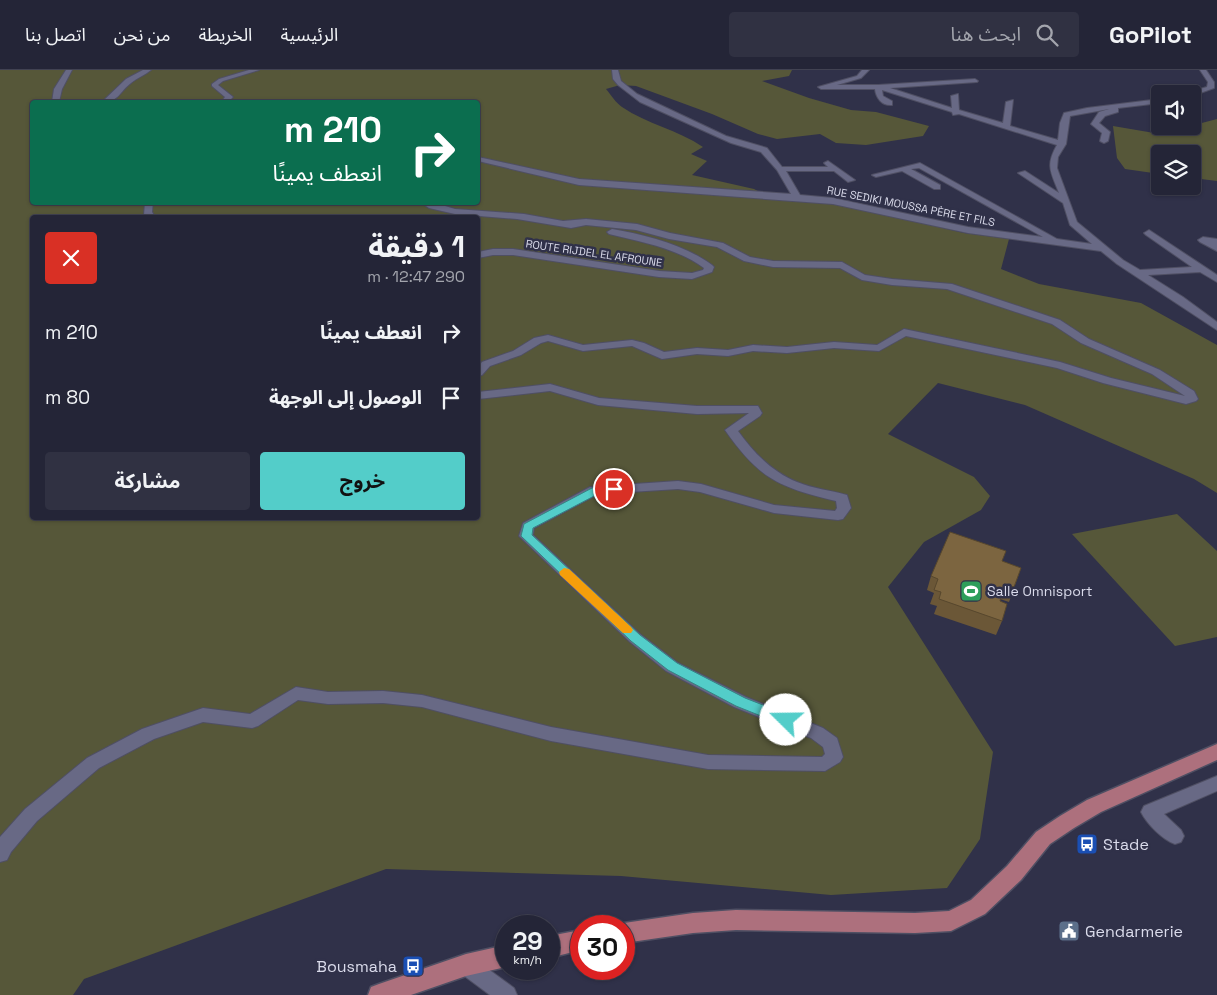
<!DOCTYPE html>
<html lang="ar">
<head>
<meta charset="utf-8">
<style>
  :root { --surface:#242537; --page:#303142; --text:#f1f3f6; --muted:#a3a5ad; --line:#414252; --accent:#53cdc9 }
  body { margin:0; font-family:"Space Grotesk","Noto Sans Arabic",sans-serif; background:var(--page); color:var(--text); direction:rtl; height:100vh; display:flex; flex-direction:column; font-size:19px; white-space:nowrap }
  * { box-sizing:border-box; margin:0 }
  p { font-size:16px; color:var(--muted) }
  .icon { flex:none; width:28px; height:28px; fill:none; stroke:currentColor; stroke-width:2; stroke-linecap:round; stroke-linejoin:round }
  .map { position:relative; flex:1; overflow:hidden; direction:ltr }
  .side { position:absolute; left:30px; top:145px; width:450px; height:305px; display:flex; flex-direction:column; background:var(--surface); border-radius:5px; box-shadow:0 1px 4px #0004,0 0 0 1px var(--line); direction:rtl }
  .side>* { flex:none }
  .top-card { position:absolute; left:30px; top:30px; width:450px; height:105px; border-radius:5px; box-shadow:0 1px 4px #0004,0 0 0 1px var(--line); direction:rtl; background:#0b6e4f; color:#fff; overflow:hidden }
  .controls { position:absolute; left:1151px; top:15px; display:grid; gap:10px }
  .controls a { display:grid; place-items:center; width:50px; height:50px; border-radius:5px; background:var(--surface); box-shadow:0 1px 4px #0004,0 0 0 1px var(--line); font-size:25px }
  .speed { position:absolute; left:495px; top:845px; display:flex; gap:10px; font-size:25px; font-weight:700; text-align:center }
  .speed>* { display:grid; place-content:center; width:65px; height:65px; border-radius:50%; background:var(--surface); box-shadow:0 1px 4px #0004,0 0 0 1px var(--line); line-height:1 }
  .speed small { font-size:12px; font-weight:400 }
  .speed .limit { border:8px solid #d22; background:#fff; color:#111 }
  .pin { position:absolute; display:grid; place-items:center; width:42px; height:42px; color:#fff; margin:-21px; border:2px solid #fff; border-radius:50%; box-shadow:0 1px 5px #0007 }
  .me { position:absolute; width:55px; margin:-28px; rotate:292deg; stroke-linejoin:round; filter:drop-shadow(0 0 4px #0008) }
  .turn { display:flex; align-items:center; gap:18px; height:105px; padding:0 15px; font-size:22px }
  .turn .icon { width:65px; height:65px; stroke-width:2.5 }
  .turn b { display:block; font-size:35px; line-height:42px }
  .round { display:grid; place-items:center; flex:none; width:52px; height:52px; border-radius:5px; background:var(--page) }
  .head { display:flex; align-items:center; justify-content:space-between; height:85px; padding:0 15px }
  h1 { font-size:30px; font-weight:700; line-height:38px }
  .primary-button { display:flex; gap:10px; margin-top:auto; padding:10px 15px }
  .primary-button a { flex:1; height:58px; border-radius:5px; background:var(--accent); color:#111; font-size:20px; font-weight:700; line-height:58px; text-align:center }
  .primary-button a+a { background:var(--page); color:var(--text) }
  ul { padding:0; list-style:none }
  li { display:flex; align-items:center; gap:15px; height:65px; padding:0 15px }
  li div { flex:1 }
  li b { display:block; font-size:19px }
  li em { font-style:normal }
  header { display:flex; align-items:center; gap:30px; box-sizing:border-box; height:70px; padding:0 25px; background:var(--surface); border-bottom:1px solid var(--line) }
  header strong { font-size:24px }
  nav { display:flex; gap:28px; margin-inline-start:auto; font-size:18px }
  .search { width:350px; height:45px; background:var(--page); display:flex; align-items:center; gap:12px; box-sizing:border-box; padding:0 18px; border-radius:5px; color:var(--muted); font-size:19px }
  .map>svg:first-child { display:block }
</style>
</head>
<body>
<header>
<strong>GoPilot</strong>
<div class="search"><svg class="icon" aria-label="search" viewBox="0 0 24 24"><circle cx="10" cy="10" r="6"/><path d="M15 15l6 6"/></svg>ابحث هنا</div>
<nav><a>الرئيسية</a><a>الخريطة</a><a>من نحن</a><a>اتصل بنا</a></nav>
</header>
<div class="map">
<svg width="1217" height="925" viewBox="0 0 1217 925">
  <rect width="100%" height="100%" fill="#303149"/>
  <g fill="#565739" fill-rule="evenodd">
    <path d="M0 0H792L789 6 762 11 809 28 851 40 876 42 929 56 923 66 866 75 836 73 820 64 777 69 758 64 712 44 636 16 620 15 606 19C611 25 616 33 622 37 647 54 678 60 703 77L691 84 707 91 692 105 754 119 769 127 831 132 964 163 1009 169 1001 199 1039 214 1141 233 1217 275V423L1194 409 1025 335 938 313 888 364 974 407 990 426 981 440 924 472 888 517 993 682 980 769 947 818 831 825 621 806 386 799 84 909 73 925H0ZM32 32H478V132H32ZM32 148H478V448H32Z"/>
    <path d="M1217 49V111L1193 108 1192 84H1160V104L1125 99 1117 88 1113 56 1160 64Z"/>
    <path d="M1177 444 1217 481V567L1175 576 1072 464Z"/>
  </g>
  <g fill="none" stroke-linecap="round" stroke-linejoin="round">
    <g stroke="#4f4f63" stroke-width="2">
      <g id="minor">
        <path d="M66 0H72L62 19 59 32H52L54 19Z"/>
        <path d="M143 0H151C145 5 137 8 131 13 119 22 119 32 102 32L126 9Z"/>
        <path d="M249 0H259L223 11 218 15 233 27 228 32H221L225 27 212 16V14L219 9Z"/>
        <path d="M612 0H618L621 11 637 24 726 66 767 78 782 97H828L824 93 828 91 855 110 848 112 834 101H786L800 125 833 128 968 157 1043 167 919 98 911 99 940 115V119H934L902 101 876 107 872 105 920 93 1057 169 1092 174 1070 155 1063 133 1018 103 1025 101 1059 123C1051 102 1045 96 1057 75L959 44 953 45 952 42 882 20 883 26 892 31V35C882 36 876 28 875 19H821L818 17 857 6 862 0H869L861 8 837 15H878L975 9 978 11 977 12 890 18 952 38 951 26 958 24 959 40 1003 53 1006 32 1013 30 1010 56 1058 70 1060 53 1064 43 1087 38 1160 29V33L1118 38V42L1105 46 1099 53 1110 62 1108 71 1104 73 1100 71 1102 63 1091 54 1099 42 1109 39 1070 46 1066 74 1058 87 1057 98 1077 152 1123 190 1140 200 1192 197 1146 165 1144 163 1149 160 1217 205V212L1200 202 1148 205 1183 227 1217 252V260L1117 194 1101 181 968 163 833 134 579 115 478 91V87L579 109 791 124 777 100 761 82 731 73 640 32 618 15 613 9Z"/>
        <path d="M1200 0H1206L1214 12V18L1192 26 1189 22 1207 17 1208 12Z"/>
        <path d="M145 132H153L152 142 156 148H146L144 145Z"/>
        <path d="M420 132H432L455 139 524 144 563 151 586 149 637 154 670 163 723 173 750 187 773 191 842 192 865 205 892 209 952 214 1060 250 1089 269 1160 300 1194 321 1198 329 1196 331 1186 334 1103 313 1057 298 906 266 879 281 834 278 787 283 753 281 728 286 697 284 662 289 632 276 583 281 548 271 541 273 521 285 490 296 482 305 478 306V297L482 292 513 281 534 268 548 265 583 275 632 270 644 273 664 282 697 278 728 280 753 275 787 277 834 272 877 275 904 259 1060 292 1111 308 1185 326 1152 304 1081 273 1052 254 947 219 892 215 862 210 840 198 773 197 744 191 717 177 669 169 636 160 586 155 571 158 517 149 455 144 429 138Z"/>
        <path d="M612 159C646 165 685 175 712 195L714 197 712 202 692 209 659 207 513 185H493L478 188V182L493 179H513L659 201 692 203 703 200 704 198C677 178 641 172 609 164L607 162Z"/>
        <path d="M1203 167 1217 169V181L1200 172 1198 170Z"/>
        <path d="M550 314 599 328 697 336H758L762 343 760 346 738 361C753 382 772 402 797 412 813 419 830 420 847 425L851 438 843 449 838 450 774 443 700 422 678 419 598 424 534 458 533 465 640 564 678 593 746 627 823 658 837 668 843 687 840 692 825 701 708 699 551 671 422 637 383 633 328 634 298 630 258 656 252 658 203 652 154 669 99 698 37 751 11 782 7 790 0 792V767L25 739 87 688 142 659 203 638 250 644 296 617 328 622 383 621 422 625 551 657 708 685 822 687 825 684 823 677 811 668 734 637 666 601 630 572 519 466 523 453 590 417 678 411 701 414 774 435 835 441 837 438 836 431C779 417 760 410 725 360L749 343 697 344 598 335 550 321 478 329V322Z"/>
        <path d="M1217 706V721L1164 744 1181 760 1184 766 1181 772 1175 774C1163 770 1147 754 1141 742L1144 736Z"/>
        <path d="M466 885 473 888 514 918 517 925H490L459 902 456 895 459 888Z"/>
      </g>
    </g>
    <g stroke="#4f4f63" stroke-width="3">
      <g id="major">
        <path d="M1217 674V690L1101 742 1074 758 1050 774 1021 810 985 844 951 861 915 863 736 860 693 863 624 873V856H616L624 853 693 843 736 840 915 843 949 841 971 830 1007 796 1036 762 1060 746 1087 730Z"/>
        <path d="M581 860V880L549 888V866Z"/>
        <path d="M506 875V897L466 906 411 925H368L371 917 379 914 466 884Z"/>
      </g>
    </g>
    <use href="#minor" fill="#686985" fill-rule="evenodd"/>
    <use href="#major" fill="#ad707d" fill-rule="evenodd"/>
  </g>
  <path fill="#6b5737" d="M1002 491 1021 498 1009 532 1000 529V531L1002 551 996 565 934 544 937 536 930 534 934 523 927 520 931 506Z"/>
  <path fill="#7c6540" stroke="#57472d" d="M950 462 1006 481 1002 491 1021 498 1014 517 1004 514 1000 531 1007 534 1002 551 939 529 941 522 934 520 938 509 931 506Z"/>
  <path fill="#53cdc9" stroke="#368583" d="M614 416 619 419 618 422 598 424 533 458 532 465 640 565 677 593 745 628 791 646 793 650 791 654 786 656 736 636 668 600 631 571 521 466 524 454 592 418Z"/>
  <path fill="#f59e0b" d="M564 498 569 499 631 557 633 560 631 563H623L560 505 559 502Z"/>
  <defs>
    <g id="stadium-square" transform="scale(1.125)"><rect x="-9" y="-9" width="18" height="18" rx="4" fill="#2e9e5b" stroke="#303149"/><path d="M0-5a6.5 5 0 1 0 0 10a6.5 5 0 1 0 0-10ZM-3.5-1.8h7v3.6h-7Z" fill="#fff"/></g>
    <g id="bus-square" transform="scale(1.125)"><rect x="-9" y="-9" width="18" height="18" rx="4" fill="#1a4fb4" stroke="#303149"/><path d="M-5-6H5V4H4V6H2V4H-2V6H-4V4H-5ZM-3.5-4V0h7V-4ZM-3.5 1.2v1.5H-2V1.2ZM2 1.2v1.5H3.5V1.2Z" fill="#fff"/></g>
    <g id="civic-square" transform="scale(1.125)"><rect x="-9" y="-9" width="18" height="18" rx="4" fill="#5c6f8a" stroke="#303149"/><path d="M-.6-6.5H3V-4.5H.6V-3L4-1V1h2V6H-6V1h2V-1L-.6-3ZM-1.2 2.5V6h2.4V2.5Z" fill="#fff"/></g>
  </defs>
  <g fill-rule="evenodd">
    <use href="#stadium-square" x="971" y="521"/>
    <use href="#bus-square" x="1087" y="774"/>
    <use href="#civic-square" x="1069" y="861"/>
    <use href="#bus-square" x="413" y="896"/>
  </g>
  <g text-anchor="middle" stroke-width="5" stroke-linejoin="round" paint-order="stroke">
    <g font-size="11" fill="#dadbeb" stroke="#303149">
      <text transform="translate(911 136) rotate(11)" y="4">RUE SEDIKI MOUSSA PÈRE ET FILS</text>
      <text transform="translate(594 183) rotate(8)" y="4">ROUTE RIJDEL EL AFROUNE</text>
    </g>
    <g font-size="14" fill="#dadbeb" stroke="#303149" text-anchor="start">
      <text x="987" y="526">Salle Omnisport</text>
    </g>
    <g font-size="16" fill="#dadbeb" stroke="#303149" text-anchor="start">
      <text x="1103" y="780">Stade</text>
      <text x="1085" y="867">Gendarmerie</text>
      <text x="397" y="902" text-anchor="end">Bousmaha</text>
    </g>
  </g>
</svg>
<div class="controls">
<a><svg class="icon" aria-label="sound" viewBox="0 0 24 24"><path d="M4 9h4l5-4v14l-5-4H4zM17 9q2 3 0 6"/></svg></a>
<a><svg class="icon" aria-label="layers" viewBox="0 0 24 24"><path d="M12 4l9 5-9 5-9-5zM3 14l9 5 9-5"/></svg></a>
</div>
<div class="speed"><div>29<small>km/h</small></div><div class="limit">30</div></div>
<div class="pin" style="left:614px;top:419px;background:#d93025"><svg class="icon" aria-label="arrive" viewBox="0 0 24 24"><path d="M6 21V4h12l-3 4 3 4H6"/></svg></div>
<svg class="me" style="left:786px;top:650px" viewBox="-20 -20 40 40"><circle r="19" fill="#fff"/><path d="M0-13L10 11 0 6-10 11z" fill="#53cdc9"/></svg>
<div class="top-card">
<div class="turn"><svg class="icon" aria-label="right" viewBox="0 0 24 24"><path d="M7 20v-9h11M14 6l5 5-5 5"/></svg><div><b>210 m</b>انعطف يمينًا</div></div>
</div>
<section class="side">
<div class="head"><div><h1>1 دقيقة</h1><p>290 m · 12:47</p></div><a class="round" style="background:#d93025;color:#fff"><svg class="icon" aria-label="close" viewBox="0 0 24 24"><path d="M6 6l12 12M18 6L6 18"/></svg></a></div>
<ul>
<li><svg class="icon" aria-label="right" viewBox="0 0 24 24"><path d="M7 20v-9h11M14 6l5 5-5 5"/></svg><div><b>انعطف يمينًا</b></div><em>210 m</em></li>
<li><svg class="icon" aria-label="arrive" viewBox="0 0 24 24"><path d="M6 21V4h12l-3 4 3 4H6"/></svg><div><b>الوصول إلى الوجهة</b></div><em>80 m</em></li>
</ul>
<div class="primary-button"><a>خروج</a><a>مشاركة</a></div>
</section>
</div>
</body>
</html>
